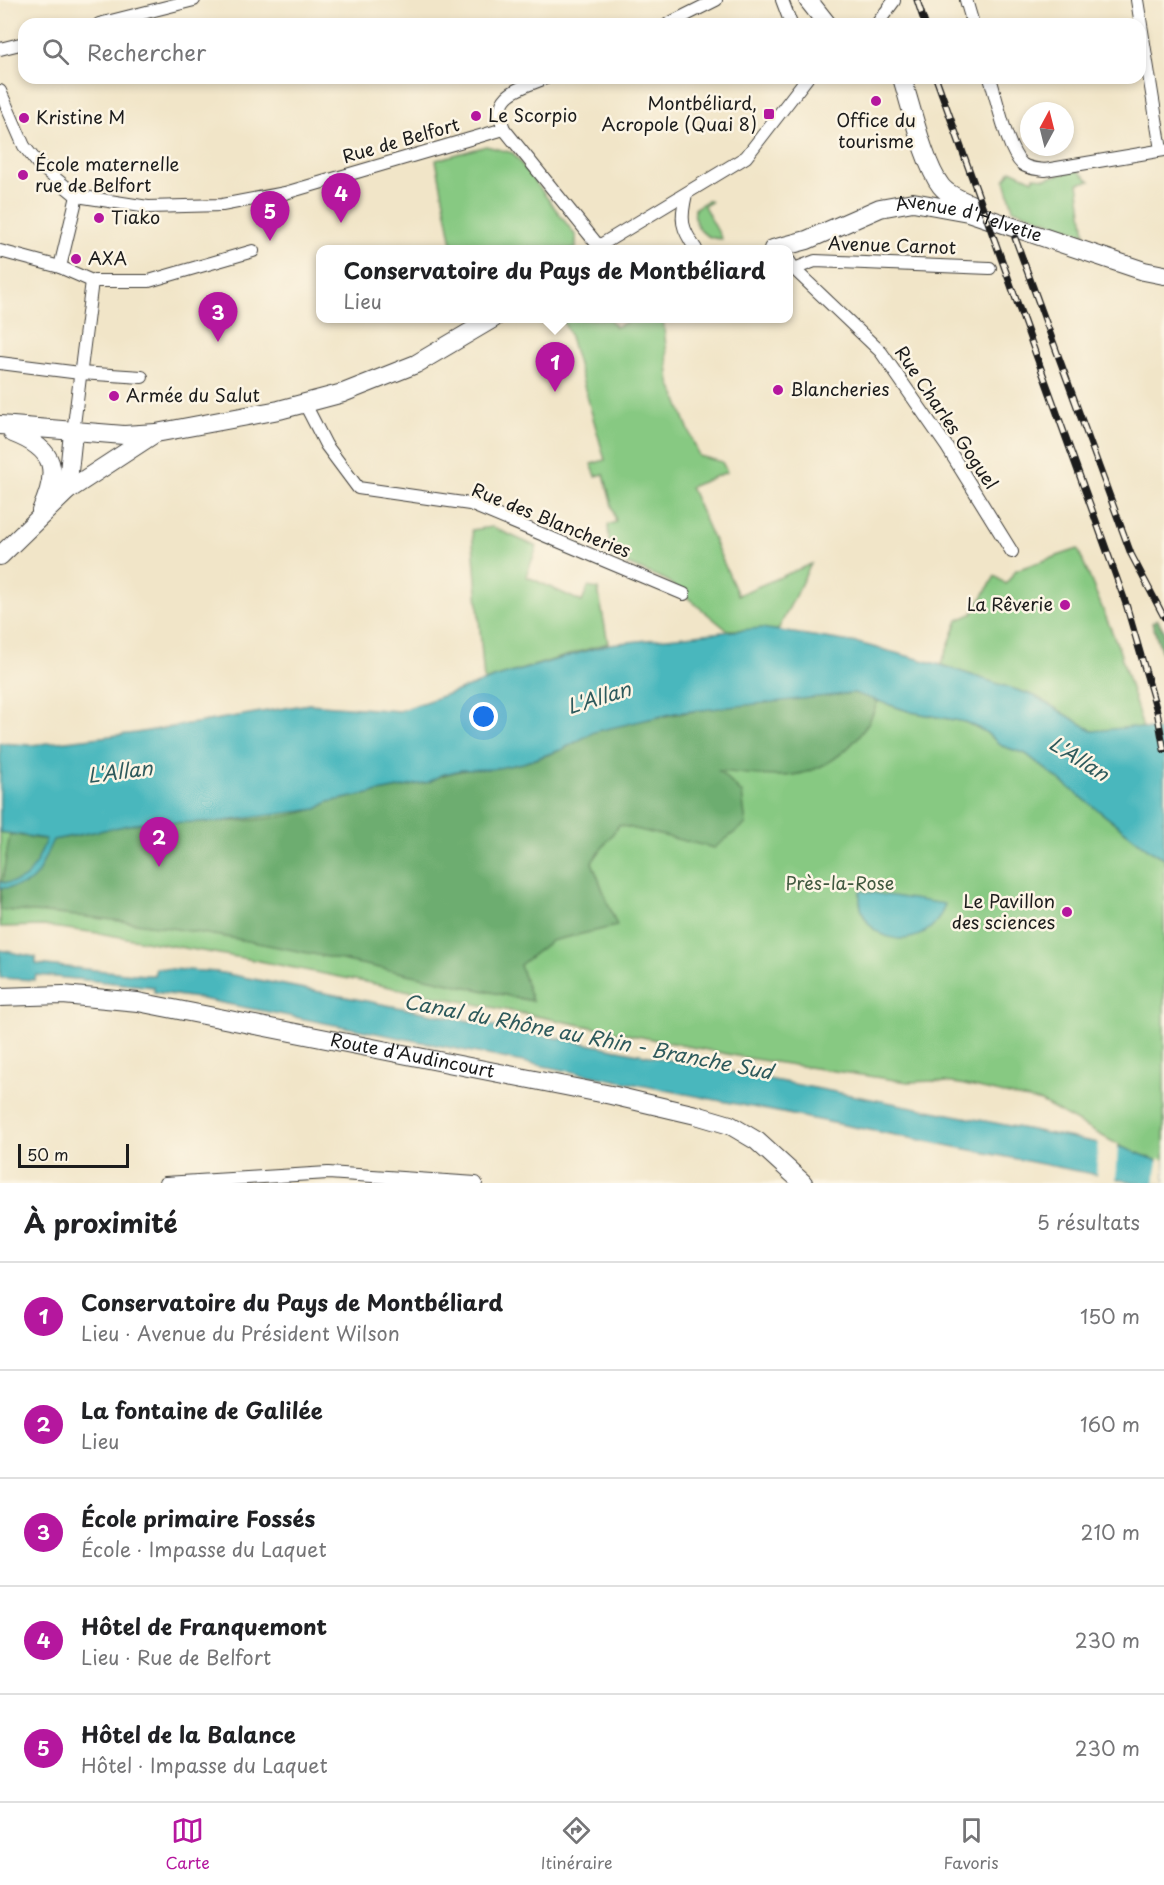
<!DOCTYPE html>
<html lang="fr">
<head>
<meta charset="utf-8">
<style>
  body { margin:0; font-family:"Playpen Sans",sans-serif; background:#f2f2f2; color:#202124 }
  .compass { position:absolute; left:1020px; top:102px; width:54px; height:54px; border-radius:50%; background:#fff; box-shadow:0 3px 9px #0003; rotate:7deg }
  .scale { position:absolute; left:18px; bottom:15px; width:111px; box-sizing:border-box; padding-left:6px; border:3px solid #1c1c1c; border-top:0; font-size:16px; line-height:21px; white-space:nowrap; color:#1c1c1c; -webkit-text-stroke:4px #fcf5e5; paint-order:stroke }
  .you { position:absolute; left:484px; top:717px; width:21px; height:21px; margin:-15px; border:4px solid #fff; border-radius:50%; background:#1a73e8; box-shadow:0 0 0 9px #1a73e833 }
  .badge { display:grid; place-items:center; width:39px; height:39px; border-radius:50%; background:#b5179e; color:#fff; font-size:20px; font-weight:700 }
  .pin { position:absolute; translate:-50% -50px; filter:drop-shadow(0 2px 3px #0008) }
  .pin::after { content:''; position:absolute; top:32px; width:21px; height:18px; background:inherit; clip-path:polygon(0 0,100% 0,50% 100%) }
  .popup { position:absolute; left:316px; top:245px; width:477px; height:78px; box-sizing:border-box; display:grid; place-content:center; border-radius:12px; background:#fff; filter:drop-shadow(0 2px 4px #0005); font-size:20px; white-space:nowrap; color:#757577 }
  .popup b { font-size:22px; color:#202124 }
  .popup::after { content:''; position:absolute; left:50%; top:100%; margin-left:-12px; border:12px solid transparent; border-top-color:#fff }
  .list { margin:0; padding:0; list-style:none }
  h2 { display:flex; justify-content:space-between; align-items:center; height:78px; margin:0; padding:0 24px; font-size:26px }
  h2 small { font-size:20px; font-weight:400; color:#757577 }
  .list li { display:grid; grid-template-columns:39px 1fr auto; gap:18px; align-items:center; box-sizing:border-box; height:108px; padding:0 24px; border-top:2px solid #e0e0e0 }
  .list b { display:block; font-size:22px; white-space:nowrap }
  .list p { margin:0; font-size:20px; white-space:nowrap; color:#757577 }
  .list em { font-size:20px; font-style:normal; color:#757577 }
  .icon { flex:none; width:33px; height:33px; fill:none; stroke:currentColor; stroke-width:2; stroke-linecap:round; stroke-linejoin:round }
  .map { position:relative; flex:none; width:1164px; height:1183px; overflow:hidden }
  .search { position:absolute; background:#fff; box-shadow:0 3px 9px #0003; left:18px; right:18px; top:18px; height:66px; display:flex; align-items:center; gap:15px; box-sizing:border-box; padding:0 21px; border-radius:18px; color:#757577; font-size:22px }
  .sheet { height:618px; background:#fff }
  nav { display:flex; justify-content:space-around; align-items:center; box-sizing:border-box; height:84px; border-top:2px solid #e0e0e0; background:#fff; font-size:16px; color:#757577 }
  nav a { display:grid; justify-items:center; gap:3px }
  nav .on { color:#b5179e }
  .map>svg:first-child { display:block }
  .green { fill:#87c982; stroke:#52724f; stroke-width:1.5 }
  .forest { fill:#6dad70; stroke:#446446; stroke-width:1.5 }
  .water { fill:#48b7bd; stroke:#326a6c; stroke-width:1.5 }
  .pier { fill:#f1e5c8 }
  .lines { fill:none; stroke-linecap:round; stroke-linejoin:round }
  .street-casing { stroke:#3c3a36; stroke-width:14 }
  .secondary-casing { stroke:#3c3a36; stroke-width:20 }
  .street { stroke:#fff; stroke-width:12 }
  .secondary { stroke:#fff; stroke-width:18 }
  .rail-casing { stroke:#1c1c1c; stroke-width:7 }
  .rail { stroke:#fcf5e5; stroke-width:4.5; stroke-dasharray:14; stroke-linecap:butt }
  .poi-dot { fill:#b5179e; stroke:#fcf5e5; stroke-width:2 }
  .labels { text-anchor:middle; stroke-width:5; stroke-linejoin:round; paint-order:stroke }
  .poi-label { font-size:18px; fill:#1c1c1c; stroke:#fcf5e5; text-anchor:start }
  .street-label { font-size:18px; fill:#1c1c1c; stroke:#fcf5e5 }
  .park-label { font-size:18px; fill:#415940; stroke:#fcf5e5 }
  .water-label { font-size:20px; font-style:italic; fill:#2e5a5c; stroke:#fcf5e5 }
</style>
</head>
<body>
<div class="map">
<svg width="1164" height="1183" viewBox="0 0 1164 1183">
  <rect width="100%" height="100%" fill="#fcf5e5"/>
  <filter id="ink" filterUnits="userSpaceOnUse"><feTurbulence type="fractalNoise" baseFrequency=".0167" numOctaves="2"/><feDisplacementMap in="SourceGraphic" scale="12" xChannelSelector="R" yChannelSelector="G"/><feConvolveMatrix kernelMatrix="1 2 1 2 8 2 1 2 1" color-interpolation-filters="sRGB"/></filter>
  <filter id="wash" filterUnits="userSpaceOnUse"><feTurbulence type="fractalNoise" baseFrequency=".008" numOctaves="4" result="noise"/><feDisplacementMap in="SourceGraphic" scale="24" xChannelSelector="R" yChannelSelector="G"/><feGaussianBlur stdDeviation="1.35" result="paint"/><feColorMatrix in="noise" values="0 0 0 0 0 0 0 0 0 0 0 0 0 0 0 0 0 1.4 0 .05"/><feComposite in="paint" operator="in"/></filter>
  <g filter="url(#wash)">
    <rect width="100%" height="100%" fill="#f1e5c8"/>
    <g class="green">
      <polygon points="486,146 513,153 576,236 576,249 453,249 436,160"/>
      <polygon points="1011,170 1033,180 1034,177 1047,178 1077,170 1090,181 1078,183 1085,234 1013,209 1005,180"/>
      <path d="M709,200L711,202L704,206L722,239C704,239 692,227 695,208Z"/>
      <polygon points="562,319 610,319 615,327 635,319 663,319 670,382 699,456 722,462 727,472 690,487 738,595 811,564 778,630 727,630 666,580 610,557 608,525 616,522 604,474 596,476 591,464 605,460 569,333"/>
      <polygon points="492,527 537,547 526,576 582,602 588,587 598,589 608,643 484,681 472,530"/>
      <polygon points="1078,549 1119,649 1143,728 1093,731 1035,696 941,665 958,620 972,614 995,576 1006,584 1016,570"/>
      <polygon points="854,693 911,712 965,722 984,731 1002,746 1026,754 1152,852 1164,858 1164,1163 1124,1148 1041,1102 960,1084 935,1081 908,1082 747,1058 254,960 98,933 43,926 0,927 0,832 53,840"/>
    </g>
    <g class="forest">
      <polygon points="1157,619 1164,631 1164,659 1152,623"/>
      <path d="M854,693L878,700C865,743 824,776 779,776C759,776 739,773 719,771L742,793L746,824L714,848L619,825L592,862L617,926L551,941L520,965L532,1001C357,964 180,919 0,910C0,883 6,860 10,834C24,836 42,841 56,839C85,836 113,825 142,823C187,821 294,826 328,802L429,782C457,765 490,771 522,763C536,759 552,754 565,748C576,743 586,734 597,731C681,708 768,702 854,693Z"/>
    </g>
    <g class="water">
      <path d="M761,628L858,643L941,665L1035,696L1093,731L1132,727L1164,731V858L1152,852L1026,754L1002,746L984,731L965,722L911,712L854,693L675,713L594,732L563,749L523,763L493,769L461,770L441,775L429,782L328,802L317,809L217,822L140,823L53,840C37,871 41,888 0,888V882C30,888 37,862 46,839L0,832V743L31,745L136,733L309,704L399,711L497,677L610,644Z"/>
      <path d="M860,891L945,904C929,958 855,946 860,891Z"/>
      <polygon points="0,950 36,957 36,964 145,975 154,975 156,968 217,972 1124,1148 1164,1163 1164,1183 1139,1183 197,998 154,992 154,987 36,975 35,980 0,978"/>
    </g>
    <g class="pier">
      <polygon points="1098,1140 1118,1144 1116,1181 1096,1178"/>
      <polygon points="1159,1158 1164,1160 1164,1183 1154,1183"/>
    </g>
  </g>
  <g filter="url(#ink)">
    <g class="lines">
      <defs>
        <g id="street">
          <polyline points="782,0 791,24"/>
          <polyline points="966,0 973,24"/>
          <polyline points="1137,0 1161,150"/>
          <polyline points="99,24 194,0"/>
          <polyline points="668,24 716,0"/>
          <polyline points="877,24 894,1"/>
          <polyline points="0,49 24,43"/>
          <path d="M546,78C520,88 490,94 504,129L601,249"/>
          <path d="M990,78C997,99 1007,150 1022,164C1028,169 1038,169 1045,170L1164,150"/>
          <polyline points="0,91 24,146 39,165 77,196 148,207 222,205 285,193 504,129"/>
          <path d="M686,194C680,220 681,228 696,249"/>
          <polyline points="599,246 746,157 807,78"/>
          <polyline points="0,251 60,267 92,281 149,281 253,251"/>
          <polyline points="789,261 794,269 881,352 947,447 1012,552"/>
          <polyline points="60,267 77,196"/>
          <polyline points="794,269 815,261 990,268"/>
          <polyline points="0,363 80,373 142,377"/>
          <polyline points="305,404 326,445 358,488 470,504 684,594"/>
          <polyline points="73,433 92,281"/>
          <polyline points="165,1183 328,1173 476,1183"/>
        </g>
        <g id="secondary">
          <polyline points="808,0 827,24"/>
          <path d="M902,78C911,106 924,164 941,186C948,195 963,201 973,205"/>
          <path id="s1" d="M773,249L807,240L880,208L913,202L968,212L1144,271L1164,275"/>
          <polyline points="0,425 124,435 156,433 279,410 343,393 416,364 494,318"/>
          <path d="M13,433C57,450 59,471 41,511"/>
          <polyline points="67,491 73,433"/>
          <polyline points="0,556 67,491 154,434"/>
          <path id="s2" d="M0,997L63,995L138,1002L611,1095L696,1115L730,1125L757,1141L803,1183"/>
        </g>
      </defs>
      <use href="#street" class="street-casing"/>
      <use href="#secondary" class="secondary-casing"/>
      <use href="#street" class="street"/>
      <use href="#secondary" class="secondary"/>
      <defs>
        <g id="rail">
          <polyline points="917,0 925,24"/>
          <polyline points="936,78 1126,604 1157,711 1164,750"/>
          <polyline points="1015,238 1131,554 1164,617"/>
        </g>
      </defs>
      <use href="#rail" class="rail-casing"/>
      <use href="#rail" class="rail"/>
    </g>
  </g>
  <g class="poi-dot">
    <circle cx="876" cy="101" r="6"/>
    <rect x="763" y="108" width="12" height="12" rx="3"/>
    <circle cx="476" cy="116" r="6"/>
    <circle cx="24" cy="118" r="6"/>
    <circle cx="23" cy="175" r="6"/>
    <circle cx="99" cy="218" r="6"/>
    <circle cx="76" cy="259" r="6"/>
    <circle cx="778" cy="390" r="6"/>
    <circle cx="114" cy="396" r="6"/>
    <circle cx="1065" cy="605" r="6"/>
    <circle cx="1067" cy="912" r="6"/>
  </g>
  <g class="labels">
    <g class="poi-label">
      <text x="757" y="110" text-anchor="end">Montbéliard,<tspan x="757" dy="21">Acropole (Quai 8)</tspan></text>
      <text x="488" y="122">Le Scorpio</text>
      <text x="36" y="124">Kristine M</text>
      <text x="876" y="127" text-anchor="middle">Office du<tspan x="876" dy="21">tourisme</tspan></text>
      <text x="35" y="171">École maternelle<tspan x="35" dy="21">rue de Belfort</tspan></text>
      <text x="111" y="224">Tiako</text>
      <text x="88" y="265">AXA</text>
      <text x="790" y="396">Blancheries</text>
      <text x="126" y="402">Armée du Salut</text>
      <text x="1053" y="611" text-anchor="end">La Rêverie</text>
      <text x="1055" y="908" text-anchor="end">Le Pavillon<tspan x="1055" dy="21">des sciences</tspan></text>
    </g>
    <g class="street-label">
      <text transform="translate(401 141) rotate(-16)" y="6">Rue de Belfort</text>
      <text dy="6" stroke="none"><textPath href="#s1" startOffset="206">Avenue d'Helvetie</textPath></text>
      <text transform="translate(892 246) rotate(2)" y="6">Avenue Carnot</text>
      <text transform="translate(946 418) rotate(56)" y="6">Rue Charles Goguel</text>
      <text transform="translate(551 521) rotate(22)" y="6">Rue des Blancheries</text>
      <text dy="6" stroke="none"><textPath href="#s2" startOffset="418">Route d'Audincourt</textPath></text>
    </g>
    <g class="park-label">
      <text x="840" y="890">Près-la-Rose</text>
    </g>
    <g class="water-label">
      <text transform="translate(599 698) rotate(-17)" y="7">L'Allan</text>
      <text transform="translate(1079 759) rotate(32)" y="7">L'Allan</text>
      <text transform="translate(120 772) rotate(-7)" y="7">L'Allan</text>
      <text transform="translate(588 1037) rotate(11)" y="7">Canal du Rhône au Rhin - Branche Sud</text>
    </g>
  </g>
</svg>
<svg class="compass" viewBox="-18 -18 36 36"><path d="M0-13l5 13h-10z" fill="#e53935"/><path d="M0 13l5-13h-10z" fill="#757577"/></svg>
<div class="scale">50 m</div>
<div class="you"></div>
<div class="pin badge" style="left:555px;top:392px">1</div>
<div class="popup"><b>Conservatoire du Pays de Montbéliard</b>Lieu</div>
<div class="pin badge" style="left:159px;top:867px">2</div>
<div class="pin badge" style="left:218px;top:342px">3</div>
<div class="pin badge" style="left:341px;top:223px">4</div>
<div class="pin badge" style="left:270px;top:241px">5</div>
<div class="search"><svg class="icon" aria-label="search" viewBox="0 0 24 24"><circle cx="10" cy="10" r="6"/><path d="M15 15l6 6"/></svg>Rechercher</div>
</div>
<section class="sheet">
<h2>À proximité<small>5 résultats</small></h2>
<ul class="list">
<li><span class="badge">1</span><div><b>Conservatoire du Pays de Montbéliard</b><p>Lieu · Avenue du Président Wilson</p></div><em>150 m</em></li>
<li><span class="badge">2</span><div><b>La fontaine de Galilée</b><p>Lieu</p></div><em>160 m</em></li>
<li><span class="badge">3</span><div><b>École primaire Fossés</b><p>École · Impasse du Laquet</p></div><em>210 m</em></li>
<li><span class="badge">4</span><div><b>Hôtel de Franquemont</b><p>Lieu · Rue de Belfort</p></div><em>230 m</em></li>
<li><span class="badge">5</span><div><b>Hôtel de la Balance</b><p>Hôtel · Impasse du Laquet</p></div><em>230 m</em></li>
</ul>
</section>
<nav>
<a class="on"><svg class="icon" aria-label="map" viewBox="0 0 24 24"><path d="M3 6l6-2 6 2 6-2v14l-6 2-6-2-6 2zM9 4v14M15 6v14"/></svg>Carte</a>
<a><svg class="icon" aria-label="directions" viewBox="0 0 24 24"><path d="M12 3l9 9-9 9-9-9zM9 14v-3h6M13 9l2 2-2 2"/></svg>Itinéraire</a>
<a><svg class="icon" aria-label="saved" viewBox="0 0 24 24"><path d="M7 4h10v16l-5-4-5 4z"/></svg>Favoris</a>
</nav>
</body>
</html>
